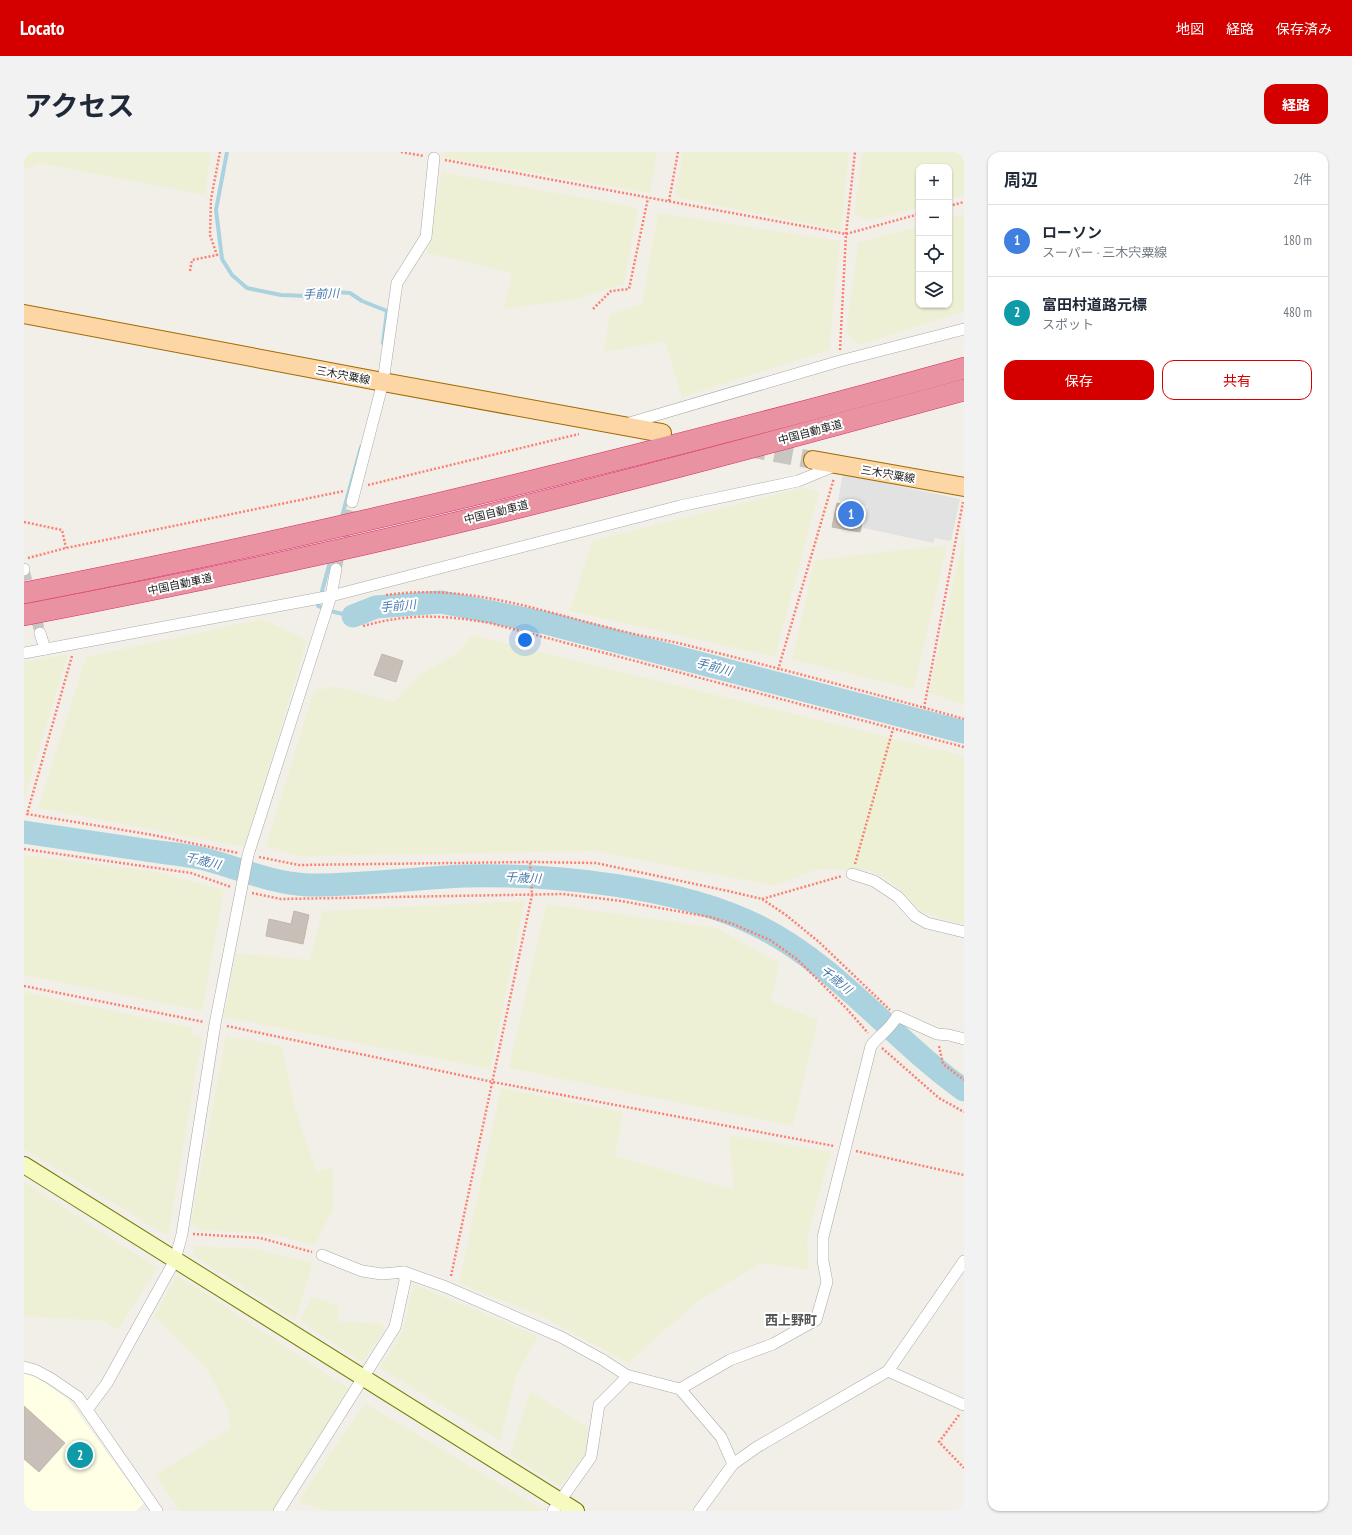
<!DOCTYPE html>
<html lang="ja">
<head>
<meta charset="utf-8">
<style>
  body { margin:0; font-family:"PT Sans Narrow","Noto Sans JP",sans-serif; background:#f2f2f3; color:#1f2937 }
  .controls { position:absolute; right:12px; top:12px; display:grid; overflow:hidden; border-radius:8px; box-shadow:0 1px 3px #0004 }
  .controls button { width:36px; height:36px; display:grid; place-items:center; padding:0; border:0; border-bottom:1px solid #e0e1e3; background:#fff; color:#1f2937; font:20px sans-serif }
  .you { position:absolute; left:501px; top:488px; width:14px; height:14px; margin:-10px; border:3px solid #fff; border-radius:50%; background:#1a73e8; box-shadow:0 0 0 6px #1a73e833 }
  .badge { display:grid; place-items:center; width:26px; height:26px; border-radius:50%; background:#d40000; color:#fff; font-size:13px; font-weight:700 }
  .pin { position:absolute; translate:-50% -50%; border:2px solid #fff; box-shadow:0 1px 4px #0006 }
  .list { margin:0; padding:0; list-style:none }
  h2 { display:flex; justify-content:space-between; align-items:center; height:52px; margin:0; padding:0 16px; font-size:17px }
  h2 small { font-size:13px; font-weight:400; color:#747a83 }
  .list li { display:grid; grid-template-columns:26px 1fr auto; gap:12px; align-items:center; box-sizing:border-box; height:72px; padding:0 16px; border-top:1px solid #e0e1e3 }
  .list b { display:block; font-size:15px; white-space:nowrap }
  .list p { margin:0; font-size:13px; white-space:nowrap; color:#747a83 }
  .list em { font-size:13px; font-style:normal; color:#747a83 }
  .actions { display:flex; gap:8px; padding:12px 16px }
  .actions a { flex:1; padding:9px 0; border:1px solid #d40000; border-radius:12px; text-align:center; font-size:14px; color:#d40000 }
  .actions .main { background:#d40000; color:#fff }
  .icon { flex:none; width:22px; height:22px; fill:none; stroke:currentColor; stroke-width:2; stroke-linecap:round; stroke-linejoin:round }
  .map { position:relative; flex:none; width:940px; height:1359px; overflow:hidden; border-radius:12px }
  header { display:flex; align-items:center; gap:24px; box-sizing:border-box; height:56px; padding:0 20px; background:#d40000; color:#fff }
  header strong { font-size:19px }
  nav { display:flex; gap:22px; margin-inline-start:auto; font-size:14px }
  .intro { display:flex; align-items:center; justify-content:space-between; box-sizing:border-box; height:96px; padding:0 24px }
  h1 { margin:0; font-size:28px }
  .button { padding:10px 18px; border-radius:12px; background:#d40000; color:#fff; font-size:14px; font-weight:700 }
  main { display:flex; gap:24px; padding:0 24px }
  aside { flex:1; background:#fff; border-radius:12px; box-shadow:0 1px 3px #0004 }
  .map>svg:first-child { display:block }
  .education { fill:#ffffe5 }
  .farmland { fill:#eef0d5 }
  .parking { fill:#e2e2e2 }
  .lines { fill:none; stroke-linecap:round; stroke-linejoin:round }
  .stream { stroke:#aad3df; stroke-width:4 }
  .river { stroke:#aad3df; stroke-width:23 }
  .building { fill:#c7bfb8; stroke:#c4b6ab }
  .street-tunnel { stroke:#c8c6c1; stroke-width:11; stroke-dasharray:11 5.5; stroke-linecap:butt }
  .primary-tunnel { stroke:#c8c6c1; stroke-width:18; stroke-dasharray:18 9; stroke-linecap:butt }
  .street-casing { stroke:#a9a9a9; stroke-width:12 }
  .secondary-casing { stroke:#707d05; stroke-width:18 }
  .primary-casing { stroke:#a06b00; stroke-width:20 }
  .highway-casing { stroke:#dc2a67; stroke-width:22 }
  .path { stroke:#fa8072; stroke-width:2.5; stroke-dasharray:2 2; stroke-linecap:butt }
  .street { stroke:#fff; stroke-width:11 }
  .secondary { stroke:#f7fabf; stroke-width:16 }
  .primary { stroke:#fcd6a4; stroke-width:18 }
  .highway { stroke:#e892a2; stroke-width:21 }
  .labels { text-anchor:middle; stroke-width:4; stroke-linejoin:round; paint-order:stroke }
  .street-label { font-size:11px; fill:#222; stroke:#fff }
  .water-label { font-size:12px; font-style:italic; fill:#4a7aab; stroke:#fff }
  .quarter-label { font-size:13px; font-weight:bold; fill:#555; stroke:#fff }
</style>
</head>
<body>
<header>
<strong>Locato</strong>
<nav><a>地図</a><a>経路</a><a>保存済み</a></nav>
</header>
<div class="intro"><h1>アクセス</h1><a class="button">経路</a></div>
<main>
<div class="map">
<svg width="940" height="1359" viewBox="0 0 940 1359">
  <rect width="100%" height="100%" fill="#f2efe9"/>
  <polygon class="education" points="0,1222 12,1225 44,1247 120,1351 112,1359 0,1359"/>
  <g class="farmland">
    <polygon points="0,0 187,0 181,43 15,11 0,18"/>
    <polygon points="419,0 633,0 626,41 417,5"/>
    <polygon points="659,0 825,0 817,78 651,45"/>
    <polygon points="838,0 940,0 940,43 925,47 925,15 895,15 895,56 846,69 830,63"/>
    <polygon points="418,20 614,56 600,132 552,147 480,157 488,121 403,101"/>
    <polygon points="634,61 816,89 805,198 658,245 641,189 580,200 586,162 618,152"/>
    <polygon points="940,62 940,159 836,193 822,179 834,91 895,74 895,153 925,153 925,66"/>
    <polygon points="778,336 795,340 751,505 546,459 568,389"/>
    <polygon points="940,382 940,552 905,541"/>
    <polygon points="923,393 890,537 768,508 791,408"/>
    <polygon points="238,467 283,488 221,695 14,656 62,505"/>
    <polygon points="448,483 940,604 940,773 934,772 894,758 873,734 845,718 794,717 751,734 571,699 274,704 242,694 290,539 310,534 370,550 400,520 434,501"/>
    <polygon points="44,502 0,648 0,510"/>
    <polygon points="0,703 127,719 200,738 178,859 0,823"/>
    <polygon points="501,749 466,917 200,865 212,801 286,808 298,759"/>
    <polygon points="522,752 693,776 755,811 747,849 794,868 769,974 485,916"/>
    <polygon points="0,840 169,876 168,883 178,885 144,1084 0,997"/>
    <polygon points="202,884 258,894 271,956 292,1019 309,1016 309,1057 291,1093 246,1082 176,1078 167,1071"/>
    <polygon points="477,936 599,960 591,1004 710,1038 705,983 807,1000 783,1086 785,1118 738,1111 674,1149 604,1211 522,1166 435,1131"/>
    <polygon points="0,1030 133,1116 94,1178 80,1169 0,1164"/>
    <polygon points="170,1094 231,1097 289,1111 271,1168 169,1103"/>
    <polygon points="153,1123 325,1237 249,1359 156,1359 131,1323 206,1277 204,1259 184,1219 130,1164"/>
    <polygon points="390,1132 514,1184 492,1224 476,1289 356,1216 379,1179"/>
    <polygon points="287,1144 315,1154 314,1169 358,1172 360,1178 339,1211 276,1169"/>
    <polygon points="506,1239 564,1276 564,1299 536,1334 486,1303"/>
    <polygon points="341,1251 520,1359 302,1359 274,1350"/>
  </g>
  <polygon class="parking" points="819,322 936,347 927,389 911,386 909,391 840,376 844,354 814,348"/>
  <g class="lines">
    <g class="stream">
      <polyline points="203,0 192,58 198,107 208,123 223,136 257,143 285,144 311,140 326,141 338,149 363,159 359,191"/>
      <polyline points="317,368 337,295"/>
      <polyline points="307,406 294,454 310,460 329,464"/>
    </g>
    <g class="river">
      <polyline points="329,464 352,455 417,450 522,471 940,580"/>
      <path d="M0,680C40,686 80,692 121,698C139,701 158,702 176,706C214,715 244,731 284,733C336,734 389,726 441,724C530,722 654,734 734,774C813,813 869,888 940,938"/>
    </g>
  </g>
  <g class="building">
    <polygon points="813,351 841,357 836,380 808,375"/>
    <polygon points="358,502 379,509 372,530 350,523"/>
    <polygon points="270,759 285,763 279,792 242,784 245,767 267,772"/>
    <polygon points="0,1254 41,1291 15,1320 0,1307"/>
  </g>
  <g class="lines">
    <g class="street-tunnel">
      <polyline points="312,417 328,350"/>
      <polyline points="0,418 16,481"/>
    </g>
    <polyline class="primary-tunnel" points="724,296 789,308"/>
    <defs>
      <g id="street">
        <polyline points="602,272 816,209 940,177"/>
        <polyline points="328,350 359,230 373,131 402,85 410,6"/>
        <polyline points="0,417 0,418"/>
        <polyline points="16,481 21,497"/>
        <polyline points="0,501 307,444 656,354 774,329 813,313"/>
        <polyline points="828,722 850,729 874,745 891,764 903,771 940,780"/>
        <polyline points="298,1103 338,1119 358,1122 380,1120 422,1135 537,1185 579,1208 602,1223 656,1237 697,1285 709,1312"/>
        <polyline points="0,1215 11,1218 26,1226 54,1245 133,1359"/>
        <polyline points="864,1219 940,1253"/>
        <path d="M656,1237L706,1208L749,1192L792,1168L803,1130L799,1109V1085L847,894C854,884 868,876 873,864L913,882L925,883L940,887"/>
        <polyline points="63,1258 83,1231 151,1108 158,1082 191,872 224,703 307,444 312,417"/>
        <polyline points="255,1359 371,1175 381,1129 380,1120"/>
        <polyline points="529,1359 567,1305 575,1253 600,1228 602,1223"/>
        <polyline points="675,1359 709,1312 733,1295 864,1219 940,1109"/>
      </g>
      <polyline id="secondary" points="0,1013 552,1359"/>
      <g id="primary">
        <polyline points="0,162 359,230 638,281"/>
        <polyline points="789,308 940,335"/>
      </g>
      <g id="highway">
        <path d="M0,441C316,380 629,302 940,216"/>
        <path d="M0,463C125,439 251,413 376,384C565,340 753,289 940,238"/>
      </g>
    </defs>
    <use href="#street" class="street-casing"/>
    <use href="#secondary" class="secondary-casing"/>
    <use href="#primary" class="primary-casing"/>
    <use href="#highway" class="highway-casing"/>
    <g class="path">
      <polyline points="377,0 400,4"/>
      <polyline points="421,8 822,82 895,62"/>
      <polyline points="645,49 654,0"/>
      <polyline points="925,54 940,50"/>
      <polyline points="166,119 168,108 193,103 186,83 187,47 196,0"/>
      <polyline points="569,157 587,139 605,137 624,46"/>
      <polyline points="816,198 822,82 831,0"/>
      <polyline points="344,333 555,282"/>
      <polyline points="0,370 38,378 42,396"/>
      <polyline points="4,406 42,396 320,339"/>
      <path d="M362,443C445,431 518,460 598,479C617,484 636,487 654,491C750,515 845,540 940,567"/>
      <path d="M339,474C386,461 419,463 466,471L940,595"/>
      <polyline points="48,504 3,662 129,683 214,701"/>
      <polyline points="754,518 810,326"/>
      <polyline points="900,556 939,350"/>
      <polyline points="0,697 167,721 207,735"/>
      <polyline points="235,705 275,713 506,710 572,711 704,739 738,747 762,763 795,790 866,858"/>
      <polyline points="831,712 869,577"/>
      <polyline points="228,741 257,747 539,742 597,749 686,765 709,772 746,788 774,808 823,857 844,881"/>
      <polyline points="738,747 818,724"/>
      <polyline points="0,834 180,870"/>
      <polyline points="203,874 469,930 810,994"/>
      <polyline points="915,894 919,912 940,928"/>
      <polyline points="858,896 915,946 940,960"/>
      <polyline points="832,999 940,1023"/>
      <polyline points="169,1082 236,1086 288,1100"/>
      <polyline points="427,1124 508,743 506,710"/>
      <polyline points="935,1263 915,1290 940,1316"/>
    </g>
    <use href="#street" class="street"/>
    <use href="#secondary" class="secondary"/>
    <use href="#primary" class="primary"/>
    <use href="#highway" class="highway"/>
  </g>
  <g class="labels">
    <g class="street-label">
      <text transform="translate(319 223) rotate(11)" y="4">三木宍粟線</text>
      <text transform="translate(786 280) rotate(-15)" y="4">中国自動車道</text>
      <text transform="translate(864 322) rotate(10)" y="4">三木宍粟線</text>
      <text transform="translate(472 360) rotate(-14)" y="4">中国自動車道</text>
      <text transform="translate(156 432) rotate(-12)" y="4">中国自動車道</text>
    </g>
    <g class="water-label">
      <text transform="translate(297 142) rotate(-2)" y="4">手前川</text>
      <text transform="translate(374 454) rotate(-5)" y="4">手前川</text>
      <text transform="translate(690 515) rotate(15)" y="4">手前川</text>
      <text transform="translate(179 709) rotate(14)" y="4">千歳川</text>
      <text transform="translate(499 726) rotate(3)" y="4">千歳川</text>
      <text transform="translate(812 828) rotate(39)" y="4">千歳川</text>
    </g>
    <g class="quarter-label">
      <text x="767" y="1173">西上野町</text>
    </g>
  </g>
</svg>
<div class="controls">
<button>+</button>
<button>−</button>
<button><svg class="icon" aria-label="locate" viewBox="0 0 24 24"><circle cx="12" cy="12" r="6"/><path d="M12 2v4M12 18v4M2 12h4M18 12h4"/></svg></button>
<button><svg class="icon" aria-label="layers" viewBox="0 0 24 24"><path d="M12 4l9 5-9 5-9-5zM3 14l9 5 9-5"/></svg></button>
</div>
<div class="you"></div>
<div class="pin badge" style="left:827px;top:362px;background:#3f7fe0">1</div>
<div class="pin badge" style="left:56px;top:1303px;background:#0f9aa8">2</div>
</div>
<aside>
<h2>周辺<small>2件</small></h2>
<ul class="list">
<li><span class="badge" style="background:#3f7fe0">1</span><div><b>ローソン</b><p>スーパー · 三木宍粟線</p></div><em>180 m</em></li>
<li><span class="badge" style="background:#0f9aa8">2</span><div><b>富田村道路元標</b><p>スポット</p></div><em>480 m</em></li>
</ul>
<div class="actions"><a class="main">保存</a><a>共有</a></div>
</aside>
</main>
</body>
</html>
